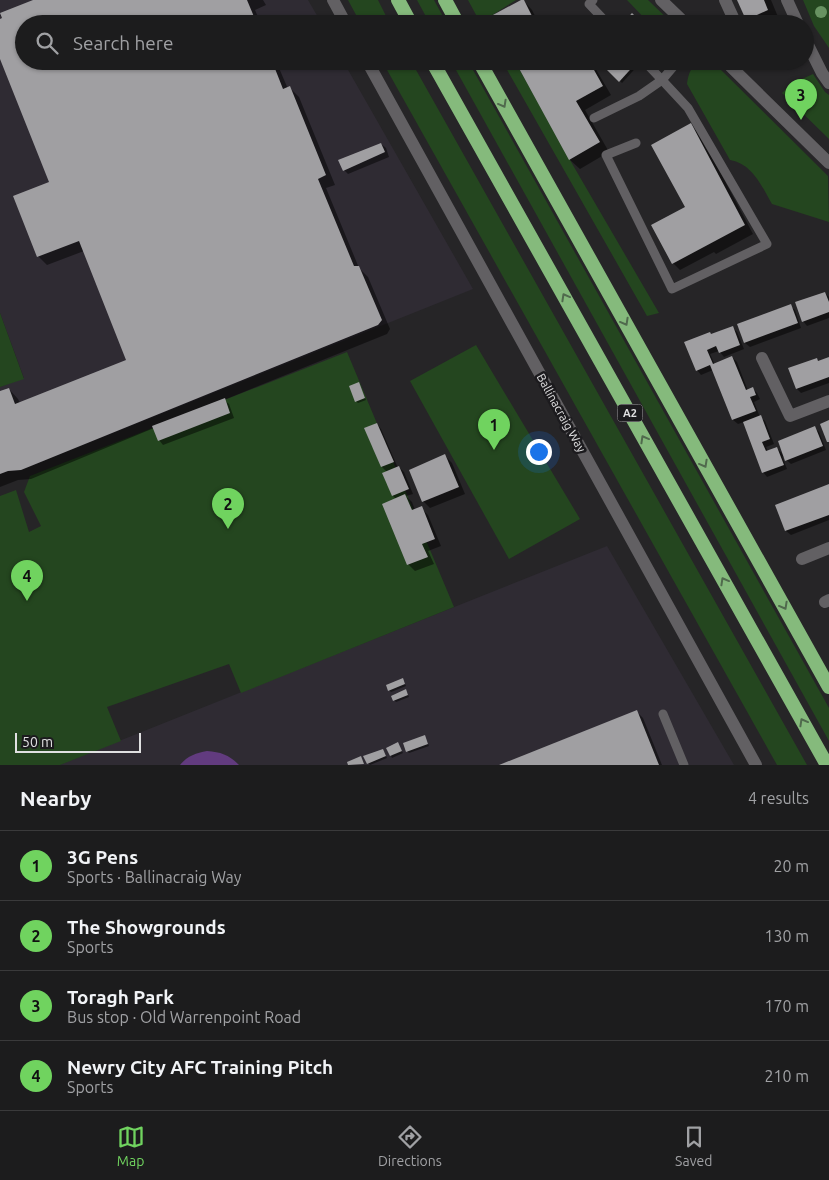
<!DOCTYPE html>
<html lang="en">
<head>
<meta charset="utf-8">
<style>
  body { margin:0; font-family:Ubuntu,sans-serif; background:#29292a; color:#f1f3f6 }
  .scale { position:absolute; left:15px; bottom:12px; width:126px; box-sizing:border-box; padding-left:5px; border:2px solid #e0e0e1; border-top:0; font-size:14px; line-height:18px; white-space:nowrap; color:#e0e0e1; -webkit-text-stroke:4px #1c1b1e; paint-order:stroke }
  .you { position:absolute; left:538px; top:451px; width:18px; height:18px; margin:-12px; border:4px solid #fff; border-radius:50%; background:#1a73e8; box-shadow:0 0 0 8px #1a73e833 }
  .badge { display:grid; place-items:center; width:32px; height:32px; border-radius:50%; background:#70d35f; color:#111; font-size:16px; font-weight:700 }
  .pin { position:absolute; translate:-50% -41px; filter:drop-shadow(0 1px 2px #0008) }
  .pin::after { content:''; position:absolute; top:26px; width:18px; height:15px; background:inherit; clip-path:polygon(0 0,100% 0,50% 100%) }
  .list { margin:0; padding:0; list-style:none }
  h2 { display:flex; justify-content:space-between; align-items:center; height:65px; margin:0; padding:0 20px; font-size:21px }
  h2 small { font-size:16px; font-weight:400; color:#a0a1a4 }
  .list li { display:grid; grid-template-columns:32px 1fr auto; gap:15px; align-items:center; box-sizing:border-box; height:70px; padding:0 20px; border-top:1px solid #3a3a3b }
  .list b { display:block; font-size:19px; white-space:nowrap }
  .list p { margin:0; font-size:16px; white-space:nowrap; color:#a0a1a4 }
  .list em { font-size:16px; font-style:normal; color:#a0a1a4 }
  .icon { flex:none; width:28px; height:28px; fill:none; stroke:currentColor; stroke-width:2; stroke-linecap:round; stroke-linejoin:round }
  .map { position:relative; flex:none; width:829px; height:765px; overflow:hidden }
  .search { position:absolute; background:#1c1c1d; box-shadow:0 1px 4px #0004; left:15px; right:15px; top:15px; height:55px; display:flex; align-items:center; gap:12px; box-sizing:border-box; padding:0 18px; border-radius:28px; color:#a0a1a4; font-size:19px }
  .sheet { height:345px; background:#1c1c1d }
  nav { display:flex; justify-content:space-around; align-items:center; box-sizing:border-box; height:70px; border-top:1px solid #3a3a3b; background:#1c1c1d; font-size:14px; color:#a0a1a4 }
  nav a { display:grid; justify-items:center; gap:2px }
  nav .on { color:#70d35f }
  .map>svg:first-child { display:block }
  .built { fill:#2f2b33 }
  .green { fill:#24461f }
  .water { fill:#623b7f }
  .shadow { fill:#0007 }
  .building { fill:#a09fa2 }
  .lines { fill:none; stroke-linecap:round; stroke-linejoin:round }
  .service { stroke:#626063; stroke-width:9 }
  .minor { stroke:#626063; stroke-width:12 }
  .tertiary { stroke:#626063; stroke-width:12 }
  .trunk { stroke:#85ba7c; stroke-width:14 }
  .tree { fill:#689261 }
  .oneway { stroke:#506a4d }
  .labels { text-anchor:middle; stroke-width:5; stroke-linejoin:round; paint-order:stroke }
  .shield { fill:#1c1b1e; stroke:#a5a5a6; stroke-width:1 }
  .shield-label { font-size:11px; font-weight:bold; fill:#e0e0e1 }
  .street-label { font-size:12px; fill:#e0e0e1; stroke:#1c1b1e }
</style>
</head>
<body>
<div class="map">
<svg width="829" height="765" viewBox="0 0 829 765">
  <rect width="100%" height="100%" fill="#262527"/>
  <g class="built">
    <polygon points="0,0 308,0 322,24 24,24 24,61 343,61 473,289 21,470 8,471 0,474 0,387 24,378 0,313"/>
    <polygon points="607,546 734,765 59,765"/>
  </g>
  <g class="green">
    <polygon points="348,0 378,0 390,24 361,24"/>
    <polygon points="417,0 434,0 447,24 430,24"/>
    <polygon points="468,0 516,0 491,16 495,24 481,24"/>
    <polygon points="627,0 648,0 673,24 650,24"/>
    <polygon points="803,0 829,0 829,48 814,26"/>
    <polygon points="382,61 411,61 807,765 777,765"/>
    <polygon points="451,61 468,61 829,708 829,741"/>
    <polygon points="502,61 515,61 574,167 659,313 647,316"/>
    <path d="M704,61L717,66L828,176L829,222L772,204C762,187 753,164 730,160L687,84C689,71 691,66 704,61Z"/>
    <polygon points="813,74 825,92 829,95 829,139 782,93 791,84"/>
    <polygon points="0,313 24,379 0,387"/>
    <polygon points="476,345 580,519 509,559 410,381"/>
    <polygon points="347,352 454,607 241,693 229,664 107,707 121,741 60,765 0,765 0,496 16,490 29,532 41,526 24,492 30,476"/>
  </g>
  <path class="water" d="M207,751C221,752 229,755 239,765H180C187,756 196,753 207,751Z"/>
  <g class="shadow">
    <polygon points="37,0 263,0 266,5 255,10 261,24 24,24 24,61 276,61 288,89 290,88 299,97 335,185 326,188 359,268 368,277 390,329 387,334 224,400 229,404 234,418 163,445 159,440 154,428 31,479 18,480 0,487 0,393 9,389 18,399 20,403 128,361 84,251 47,265 38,256 50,182 0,56 0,20 4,19 0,15"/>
    <polygon points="523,0 532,10 539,24 496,24"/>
    <polygon points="739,0 771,0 781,24 751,24 747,19"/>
    <polygon points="517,61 558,61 560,66 569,61 591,61 611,95 585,110 609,152 580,169 570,160"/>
    <polygon points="600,61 642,61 622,83"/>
    <polygon points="772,61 788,61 777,66"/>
    <polygon points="690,125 700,134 753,234 716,254 714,252 680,270 673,263 686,207"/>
    <polygon points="381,144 386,148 389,157 348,174 344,170"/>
    <polygon points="825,293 829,297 829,318 807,326 803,321"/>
    <polygon points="790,306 795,310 801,328 750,347 745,343 739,325"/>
    <polygon points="732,327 737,332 744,349 724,357 719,351 710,354 715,365 732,357 737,362 748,391 753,389 757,393 760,399 754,402 760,417 765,421 774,444 766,447 768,451 777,448 785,457 814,427 819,432 826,450 791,464 782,456 787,469 767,477 763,472 744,422 738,424 733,420 713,370 701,375 697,370 712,335"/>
    <polygon points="829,358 829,383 801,393 797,389 817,359 819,362"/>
    <polygon points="358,383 366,400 358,403 356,401"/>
    <polygon points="377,424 381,429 398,468 399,467 404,472 413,494 406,496 412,502 415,510 421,508 428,515 441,546 428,551 434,564 415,571 408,564 396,499 393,496 387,472 382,467 366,429"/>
    <polygon points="445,456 452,463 465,494 430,508 423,501"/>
    <polygon points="829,486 829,520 791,535 786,531 777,505"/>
    <polygon points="402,679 406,686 391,692 389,690"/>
    <polygon points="406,691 409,697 396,702 394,700"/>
    <polygon points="636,711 643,718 662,765 502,765"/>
    <polygon points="424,736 429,746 409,753 407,751"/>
    <polygon points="398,744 403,753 392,758 391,756"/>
    <polygon points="383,750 387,758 370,765 368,763"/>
  </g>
  <g class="building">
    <polygon points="33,0 247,0 257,24 24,24 24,61 272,61 283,89 290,86 326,175 318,179 354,266 359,266 382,320 378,325 21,470 8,471 0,474 0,391 9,388 15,404 126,360 79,241 37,257 13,196 49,182 0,59 0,19 2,18 0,13"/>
    <polygon points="521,0 524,0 536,24 495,24 491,16"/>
    <polygon points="737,0 764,0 768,10 746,20"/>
    <polygon points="632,13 643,24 622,24"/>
    <polygon points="515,61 555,61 557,66 566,61 589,61 603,86 576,101 600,142 569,160"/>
    <polygon points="598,61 638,61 619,82"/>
    <polygon points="691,123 745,225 672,264 651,225 685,207 651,145"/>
    <polygon points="381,143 385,152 343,171 338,160"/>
    <polygon points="825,292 829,302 829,312 802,322 795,302"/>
    <polygon points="791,304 798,323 744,343 737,324"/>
    <polygon points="733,326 740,345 719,353 716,346 707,350 713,364 732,356 746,390 753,387 756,395 750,397 756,411 732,420 710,365 696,371 684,342 710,332 711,334"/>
    <polygon points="829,357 829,377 796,389 788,368 817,358 818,361"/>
    <polygon points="359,382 365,398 355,402 349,386"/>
    <polygon points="225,398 230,413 158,441 152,426"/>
    <polygon points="761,415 770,439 762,442 766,451 777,447 784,465 762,473 743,422"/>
    <polygon points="829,420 829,442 827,442 820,424"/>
    <polygon points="377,423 394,462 381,467 364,428"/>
    <polygon points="815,426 823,446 785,461 778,441"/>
    <polygon points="445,454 459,487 422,502 409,470"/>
    <polygon points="399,466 409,489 392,496 382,473"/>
    <polygon points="829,484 829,515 785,531 775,505"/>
    <polygon points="405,494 412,510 422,506 435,539 422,544 428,557 407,565 382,504"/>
    <polygon points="403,678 405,684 388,691 386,685"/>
    <polygon points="406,689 408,695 393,701 391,696"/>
    <polygon points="637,710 659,765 499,765"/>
    <polygon points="425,735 428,744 406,752 403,743"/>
    <polygon points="398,742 402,751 390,756 386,748"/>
    <polygon points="383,749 386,756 367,764 363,756"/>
    <polygon points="361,756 364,764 348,765 347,762"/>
  </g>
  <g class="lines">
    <g class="service">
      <polyline points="593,0 589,4 608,24"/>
      <polyline points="594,118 639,96 662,80 644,61"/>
      <polyline points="636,143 606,155 672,289 767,244 688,108 662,80 678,61"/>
      <polyline points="663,714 684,765"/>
    </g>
    <g class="minor">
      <polyline points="333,0 346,24"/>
      <polyline points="725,0 736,24"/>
      <polyline points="787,0 798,24"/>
      <polyline points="805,39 822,73 829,83"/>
      <polyline points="367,61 756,765"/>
      <polyline points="762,358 790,416 829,401"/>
      <polyline points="802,559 829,548"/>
      <polyline points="825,602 829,600"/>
    </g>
    <g class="tertiary">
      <polyline points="661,0 686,24"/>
      <polyline points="725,61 829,163"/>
    </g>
    <g class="trunk">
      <polyline points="398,0 411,24"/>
      <polyline points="445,0 458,24"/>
      <polyline points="432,61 827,765"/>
      <polyline points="479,61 829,687"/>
    </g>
  </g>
  <circle class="tree" cx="821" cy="12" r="6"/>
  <defs><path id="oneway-chevron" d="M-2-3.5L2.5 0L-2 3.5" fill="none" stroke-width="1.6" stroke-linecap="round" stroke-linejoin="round" transform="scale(1.25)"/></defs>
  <g class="oneway">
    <use href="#oneway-chevron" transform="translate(503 104) rotate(61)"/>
    <use href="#oneway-chevron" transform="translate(565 297) rotate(-119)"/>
    <use href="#oneway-chevron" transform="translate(625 322) rotate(61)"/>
    <use href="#oneway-chevron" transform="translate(644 439) rotate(-119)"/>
    <use href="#oneway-chevron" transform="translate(704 464) rotate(61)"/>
    <use href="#oneway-chevron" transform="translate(724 581) rotate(-119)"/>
    <use href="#oneway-chevron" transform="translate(784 606) rotate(61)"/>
    <use href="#oneway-chevron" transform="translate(803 722) rotate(-119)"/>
  </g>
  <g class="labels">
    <rect class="shield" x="617.5" y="404.5" width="25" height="17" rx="4"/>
    <g class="shield-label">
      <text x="630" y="417">A2</text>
    </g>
    <g class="street-label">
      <text transform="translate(561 413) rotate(61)" y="4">Ballinacraig Way</text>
    </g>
  </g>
</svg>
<div class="scale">50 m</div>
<div class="you"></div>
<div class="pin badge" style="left:494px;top:450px">1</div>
<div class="pin badge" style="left:228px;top:529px">2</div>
<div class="pin badge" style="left:801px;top:120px">3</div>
<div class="pin badge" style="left:27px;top:601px">4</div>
<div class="search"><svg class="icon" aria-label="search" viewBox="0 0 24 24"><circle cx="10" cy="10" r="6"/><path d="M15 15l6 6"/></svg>Search here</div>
</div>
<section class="sheet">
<h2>Nearby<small>4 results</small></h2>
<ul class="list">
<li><span class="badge">1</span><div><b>3G Pens</b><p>Sports · Ballinacraig Way</p></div><em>20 m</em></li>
<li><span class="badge">2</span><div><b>The Showgrounds</b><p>Sports</p></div><em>130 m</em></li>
<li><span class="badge">3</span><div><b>Toragh Park</b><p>Bus stop · Old Warrenpoint Road</p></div><em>170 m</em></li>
<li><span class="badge">4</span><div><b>Newry City AFC Training Pitch</b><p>Sports</p></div><em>210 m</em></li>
</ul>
</section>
<nav>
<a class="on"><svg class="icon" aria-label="map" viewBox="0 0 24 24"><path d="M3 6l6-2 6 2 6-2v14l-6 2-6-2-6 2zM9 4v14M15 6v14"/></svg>Map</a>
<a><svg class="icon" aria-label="directions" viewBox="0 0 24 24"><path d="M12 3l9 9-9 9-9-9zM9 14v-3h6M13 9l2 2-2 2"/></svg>Directions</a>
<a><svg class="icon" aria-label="saved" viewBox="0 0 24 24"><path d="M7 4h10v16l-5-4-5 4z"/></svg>Saved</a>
</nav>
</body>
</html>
